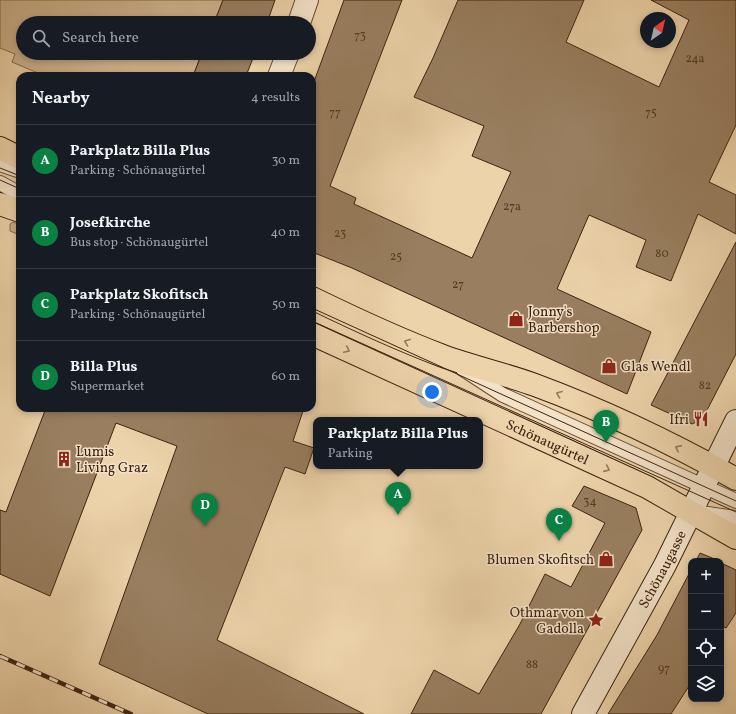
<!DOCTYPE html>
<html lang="en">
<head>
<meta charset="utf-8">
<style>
  body { margin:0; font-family:Vollkorn,serif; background:#242831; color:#f1f3f6 }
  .controls { position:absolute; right:12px; bottom:12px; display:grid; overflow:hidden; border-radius:8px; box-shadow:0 2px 6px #0003 }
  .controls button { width:36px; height:36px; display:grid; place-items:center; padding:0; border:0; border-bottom:1px solid #363941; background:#171b24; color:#f1f3f6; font:20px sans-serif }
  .compass { position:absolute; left:640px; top:12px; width:36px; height:36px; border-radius:50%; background:#171b24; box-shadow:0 2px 6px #0003; rotate:34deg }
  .you { position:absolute; left:432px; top:392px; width:14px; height:14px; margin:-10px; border:3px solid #fff; border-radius:50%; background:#1a73e8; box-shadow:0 0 0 6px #1a73e833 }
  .badge { display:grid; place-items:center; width:26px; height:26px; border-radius:50%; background:#0b8043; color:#fff; font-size:13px; font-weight:700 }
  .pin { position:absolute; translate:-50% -33px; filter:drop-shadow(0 1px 2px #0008) }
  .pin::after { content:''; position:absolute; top:21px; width:14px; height:12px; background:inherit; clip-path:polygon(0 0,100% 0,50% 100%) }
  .popup { position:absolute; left:313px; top:417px; width:170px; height:52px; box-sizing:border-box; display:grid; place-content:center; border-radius:8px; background:#171b24; filter:drop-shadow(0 1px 3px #0005); font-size:13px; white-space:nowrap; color:#9ea1a6 }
  .popup b { font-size:15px; color:#f1f3f6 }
  .popup::after { content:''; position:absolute; left:50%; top:100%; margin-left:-8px; border:8px solid transparent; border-top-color:#171b24 }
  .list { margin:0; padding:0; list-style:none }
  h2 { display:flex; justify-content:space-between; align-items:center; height:52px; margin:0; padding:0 16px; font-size:17px }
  h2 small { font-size:13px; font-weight:400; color:#9ea1a6 }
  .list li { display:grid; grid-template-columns:26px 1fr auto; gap:12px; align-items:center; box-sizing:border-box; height:72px; padding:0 16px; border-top:1px solid #363941 }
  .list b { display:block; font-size:15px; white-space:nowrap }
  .list p { margin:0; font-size:13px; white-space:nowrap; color:#9ea1a6 }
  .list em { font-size:13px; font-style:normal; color:#9ea1a6 }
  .icon { flex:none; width:22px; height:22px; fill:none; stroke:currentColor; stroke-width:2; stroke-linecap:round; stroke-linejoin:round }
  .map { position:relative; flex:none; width:736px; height:714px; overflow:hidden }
  .search { position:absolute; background:#171b24; box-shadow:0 2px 6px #0003; left:16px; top:16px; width:300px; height:44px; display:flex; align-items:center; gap:10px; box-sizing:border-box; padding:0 14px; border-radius:22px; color:#9ea1a6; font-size:15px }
  .panel { position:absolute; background:#171b24; box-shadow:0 2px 6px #0003; left:16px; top:72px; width:300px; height:340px; border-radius:12px }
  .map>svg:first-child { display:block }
  .green { fill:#cfb590; stroke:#866c50 }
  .building { fill:#997f60; stroke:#3d230f }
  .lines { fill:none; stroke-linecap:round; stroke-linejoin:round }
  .service-casing { stroke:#694f36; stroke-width:16 }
  .minor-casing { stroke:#694f36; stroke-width:24 }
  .secondary-casing { stroke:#3d230f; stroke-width:24 }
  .primary-casing { stroke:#3d230f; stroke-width:24 }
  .service { stroke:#f3e2c8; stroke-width:14 }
  .minor { stroke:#f3e2c8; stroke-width:22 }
  .secondary { stroke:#f3e2c8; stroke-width:22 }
  .primary { stroke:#edd3aa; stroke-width:22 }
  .tram { stroke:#3d230f; stroke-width:1 }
  .rail-casing { stroke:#3d230f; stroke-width:4.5 }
  .rail { stroke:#f3e2c8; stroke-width:3; stroke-dasharray:9; stroke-linecap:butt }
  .oneway { stroke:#957b5c }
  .labels { text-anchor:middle; stroke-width:3; stroke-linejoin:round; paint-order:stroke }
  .number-label { font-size:12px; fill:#543a23 }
  .poi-label { font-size:14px; fill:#3d230f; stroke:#f3e2c8; text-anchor:start }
  .street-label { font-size:14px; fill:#3d230f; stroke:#f3e2c8 }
</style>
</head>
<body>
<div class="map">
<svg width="736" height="714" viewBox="0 0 736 714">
  <rect width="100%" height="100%" fill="#edd3aa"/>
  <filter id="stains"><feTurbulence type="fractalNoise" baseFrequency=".005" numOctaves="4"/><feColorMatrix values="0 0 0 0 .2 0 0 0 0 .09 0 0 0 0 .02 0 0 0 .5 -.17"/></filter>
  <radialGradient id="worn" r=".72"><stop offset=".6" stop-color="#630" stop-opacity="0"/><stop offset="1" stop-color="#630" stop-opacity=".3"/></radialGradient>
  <g class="green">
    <polygon points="0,0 223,0 214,23 23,23 23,53 202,53 193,76 45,76 12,62 15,54 0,48"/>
    <polygon points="13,222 20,225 20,235 10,231 10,224"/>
  </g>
  <g class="building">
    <polygon points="223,0 275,0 267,23 214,23"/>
    <polygon points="344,0 402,0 330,186 356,198 354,204 472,258 511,172 472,156 484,126 414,97 433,58 458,0 584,0 566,42 659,87 689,20 651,0 736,0 736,125 709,182 736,195 736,234 698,214 671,281 636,267 646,240 589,215 557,289 651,332 627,394 352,268 312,252 312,87"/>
    <polygon points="202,53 255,53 246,76 193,76"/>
    <polygon points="736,242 736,354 704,416 699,421 692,424 651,405"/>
    <polygon points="46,408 304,408 293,441 314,448 305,474 285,467 217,640 364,714 208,714 99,664 177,446 116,423 50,596 0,574 0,510 6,512"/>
    <polygon points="584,486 636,508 642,530 541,714 411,714 434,670 479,694 520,624 545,574 571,587 605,523 572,506"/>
    <polygon points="700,553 717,560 718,561 696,561"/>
    <polygon points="721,563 736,570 736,613 726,628 724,627 721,632"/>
    <polygon points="691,570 691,683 671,714 608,714 657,635"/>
  </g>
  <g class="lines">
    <defs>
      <g id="service">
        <polyline points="0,164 20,171"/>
        <polyline points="0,183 20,194"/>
        <polyline points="463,369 503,395 736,501"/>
        <polyline points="701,513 736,518"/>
      </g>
      <g id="minor">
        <polyline points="299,23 307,0"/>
        <polyline points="279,76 288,53"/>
      </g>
      <g id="secondary">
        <path id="s1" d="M583,714L665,565L736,421"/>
      </g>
      <g id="primary">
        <polyline points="0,148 20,158"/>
        <polyline points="0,204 20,211"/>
        <path d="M312,298C355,319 398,339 443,356C473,367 505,374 535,385C605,411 672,443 736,479"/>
        <path id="s2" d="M312,334L647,487L736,538"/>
      </g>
    </defs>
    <use href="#service" class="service-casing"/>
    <use href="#minor" class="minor-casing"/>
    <use href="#secondary" class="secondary-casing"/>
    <use href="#primary" class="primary-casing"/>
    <use href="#service" class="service"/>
    <use href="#minor" class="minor"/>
    <use href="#secondary" class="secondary"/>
    <use href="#primary" class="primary"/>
    <g class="tram">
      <polyline points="0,168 20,176"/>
      <polyline points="0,180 20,189"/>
      <polyline points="312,308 736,501"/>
      <polyline points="312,321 736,512"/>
    </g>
    <defs>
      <polyline id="rail" points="0,656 131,714"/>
    </defs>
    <use href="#rail" class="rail-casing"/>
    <use href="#rail" class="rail"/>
  </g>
  <defs><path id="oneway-chevron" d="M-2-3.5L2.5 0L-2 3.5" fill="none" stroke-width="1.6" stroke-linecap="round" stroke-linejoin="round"/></defs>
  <g class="oneway">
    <use href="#oneway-chevron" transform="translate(407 342) rotate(-159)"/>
    <use href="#oneway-chevron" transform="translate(347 350) rotate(25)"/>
    <use href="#oneway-chevron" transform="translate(559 394) rotate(-159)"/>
    <use href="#oneway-chevron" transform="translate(678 448) rotate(-153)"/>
    <use href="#oneway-chevron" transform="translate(607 469) rotate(24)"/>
  </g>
  <defs>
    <symbol id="shop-bare" viewBox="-9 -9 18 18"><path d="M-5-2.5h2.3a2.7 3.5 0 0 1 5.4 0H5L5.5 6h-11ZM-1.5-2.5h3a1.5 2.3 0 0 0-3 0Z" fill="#8f2418" stroke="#f3e2c8" stroke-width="2.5" paint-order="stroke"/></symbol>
    <symbol id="restaurant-bare" viewBox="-9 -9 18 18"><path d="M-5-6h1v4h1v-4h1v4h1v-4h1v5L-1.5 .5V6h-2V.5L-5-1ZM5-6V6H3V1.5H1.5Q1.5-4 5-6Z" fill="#8f2418" stroke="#f3e2c8" stroke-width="2.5" paint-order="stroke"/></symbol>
    <symbol id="building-bare" viewBox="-9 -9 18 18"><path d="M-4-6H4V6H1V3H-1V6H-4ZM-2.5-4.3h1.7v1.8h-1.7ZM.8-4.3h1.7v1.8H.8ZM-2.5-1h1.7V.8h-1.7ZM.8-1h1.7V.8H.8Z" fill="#8f2418" stroke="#f3e2c8" stroke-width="2.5" paint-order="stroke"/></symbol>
    <symbol id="sight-bare" viewBox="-9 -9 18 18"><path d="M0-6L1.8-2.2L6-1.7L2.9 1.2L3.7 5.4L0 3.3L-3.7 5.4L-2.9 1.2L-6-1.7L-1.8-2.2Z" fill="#8f2418" stroke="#f3e2c8" stroke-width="2.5" paint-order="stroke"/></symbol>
  </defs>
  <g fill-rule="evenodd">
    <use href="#shop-bare" x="505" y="308" width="22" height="22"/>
    <use href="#shop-bare" x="598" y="355" width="22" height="22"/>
    <use href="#restaurant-bare" x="690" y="408" width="22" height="22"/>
    <use href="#building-bare" x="53" y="448" width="22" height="22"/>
    <use href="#shop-bare" x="595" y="548" width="22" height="22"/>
    <use href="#sight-bare" x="585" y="609" width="22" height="22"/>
  </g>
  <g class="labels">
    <g class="number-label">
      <text x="360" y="39">73</text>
      <text x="695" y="62">24a</text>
      <text x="335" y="116">77</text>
      <text x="651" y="116">75</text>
      <text x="512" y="210">27a</text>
      <text x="340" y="237">23</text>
      <text x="662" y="257">80</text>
      <text x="396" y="260">25</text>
      <text x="458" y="288">27</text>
      <text x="705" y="389">82</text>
      <text x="590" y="505">34</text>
      <text x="532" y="668">88</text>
      <text x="664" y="672">97</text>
    </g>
    <g class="poi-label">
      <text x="528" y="316">Jonny's<tspan x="528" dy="16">Barbershop</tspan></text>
      <text x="621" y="371">Glas Wendl</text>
      <text x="689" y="424" text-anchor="end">Ifri</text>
      <text x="76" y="456">Lumis<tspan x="76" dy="16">Living Graz</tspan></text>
      <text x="594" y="564" text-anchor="end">Blumen Skofitsch</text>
      <text x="584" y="617" text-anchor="end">Othmar von<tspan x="584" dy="16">Gadolla</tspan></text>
    </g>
    <g class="street-label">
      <text dy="5" stroke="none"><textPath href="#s2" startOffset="259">Schönaugürtel</textPath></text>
      <text dy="5" stroke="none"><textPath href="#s1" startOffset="165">Schönaugasse</textPath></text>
    </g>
  </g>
  <rect width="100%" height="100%" filter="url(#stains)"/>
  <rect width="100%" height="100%" fill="url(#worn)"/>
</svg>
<div class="controls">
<button>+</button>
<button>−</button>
<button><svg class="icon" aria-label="locate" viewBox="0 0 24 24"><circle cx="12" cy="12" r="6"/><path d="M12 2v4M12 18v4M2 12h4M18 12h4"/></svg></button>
<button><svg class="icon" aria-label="layers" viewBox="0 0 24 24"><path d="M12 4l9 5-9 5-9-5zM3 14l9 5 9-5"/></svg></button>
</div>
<svg class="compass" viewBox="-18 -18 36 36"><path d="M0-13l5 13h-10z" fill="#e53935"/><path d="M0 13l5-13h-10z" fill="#9ea1a6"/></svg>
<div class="you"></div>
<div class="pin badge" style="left:398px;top:515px">A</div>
<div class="popup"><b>Parkplatz Billa Plus</b>Parking</div>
<div class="pin badge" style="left:606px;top:443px">B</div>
<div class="pin badge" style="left:559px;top:541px">C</div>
<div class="pin badge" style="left:205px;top:526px">D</div>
<div class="search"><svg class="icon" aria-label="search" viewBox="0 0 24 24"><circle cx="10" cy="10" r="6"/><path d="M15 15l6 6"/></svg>Search here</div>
<section class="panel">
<h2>Nearby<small>4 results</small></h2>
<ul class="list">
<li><span class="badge">A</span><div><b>Parkplatz Billa Plus</b><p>Parking · Schönaugürtel</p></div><em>30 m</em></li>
<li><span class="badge">B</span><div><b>Josefkirche</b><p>Bus stop · Schönaugürtel</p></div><em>40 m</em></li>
<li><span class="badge">C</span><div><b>Parkplatz Skofitsch</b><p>Parking · Schönaugürtel</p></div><em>50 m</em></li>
<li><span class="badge">D</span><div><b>Billa Plus</b><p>Supermarket</p></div><em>60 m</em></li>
</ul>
</section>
</div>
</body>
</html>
